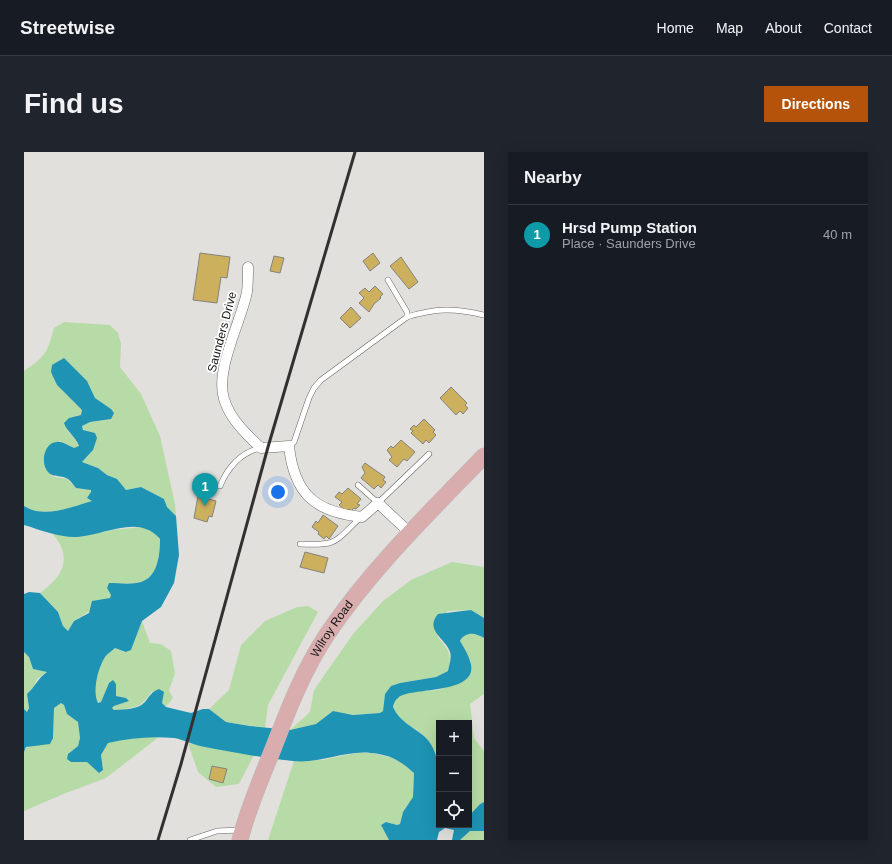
<!DOCTYPE html>
<html lang="en">
<head>
<meta charset="utf-8">
<style>
  body { margin:0; font-family:Helvetica,sans-serif; background:#20242c; color:#f1f3f6 }
  .controls { position:absolute; right:12px; bottom:12px; display:grid; overflow:hidden; border-radius:0px; box-shadow:0 4px 16px #0002 }
  .controls button { width:36px; height:36px; display:grid; place-items:center; padding:0; border:0; border-bottom:1px solid #363941; background:#171b24; color:#f1f3f6; font:20px sans-serif }
  .you { position:absolute; left:254px; top:340px; width:14px; height:14px; margin:-10px; border:3px solid #fff; border-radius:50%; background:#1a73e8; box-shadow:0 0 0 6px #1a73e833 }
  .badge { display:grid; place-items:center; width:26px; height:26px; border-radius:50%; background:#b45309; color:#fff; font-size:13px; font-weight:700 }
  .pin { position:absolute; translate:-50% -33px; filter:drop-shadow(0 1px 2px #0008) }
  .pin::after { content:''; position:absolute; top:21px; width:14px; height:12px; background:inherit; clip-path:polygon(0 0,100% 0,50% 100%) }
  .list { margin:0; padding:0; list-style:none }
  h2 { display:flex; justify-content:space-between; align-items:center; height:52px; margin:0; padding:0 16px; font-size:17px }
  h2 small { font-size:13px; font-weight:400; color:#9ea1a6 }
  .list li { display:grid; grid-template-columns:26px 1fr auto; gap:12px; align-items:center; box-sizing:border-box; height:60px; padding:0 16px; border-top:1px solid #363941 }
  .list b { display:block; font-size:15px; white-space:nowrap }
  .list p { margin:0; font-size:13px; white-space:nowrap; color:#9ea1a6 }
  .list em { font-size:13px; font-style:normal; color:#9ea1a6 }
  .icon { flex:none; width:22px; height:22px; fill:none; stroke:currentColor; stroke-width:2; stroke-linecap:round; stroke-linejoin:round }
  .map { position:relative; flex:none; width:460px; height:688px; overflow:hidden; border-radius:0px }
  header { display:flex; align-items:center; gap:24px; box-sizing:border-box; height:56px; padding:0 20px; background:#171b24; border-bottom:1px solid #363941 }
  header strong { font-size:19px }
  nav { display:flex; gap:22px; margin-inline-start:auto; font-size:14px }
  .intro { display:flex; align-items:center; justify-content:space-between; box-sizing:border-box; height:96px; padding:0 24px }
  h1 { margin:0; font-size:28px }
  .button { padding:10px 18px; border-radius:0px; background:#b45309; color:#fff; font-size:14px; font-weight:700 }
  main { display:flex; gap:24px; padding:0 24px }
  aside { flex:1; background:#171b24; border-radius:0px; box-shadow:0 4px 16px #0002 }
  .map>svg:first-child { display:block }
  .green { fill:#b7dba6 }
  .water { fill:#1e93b3 }
  .building { fill:#cdb05e; stroke:#83827e }
  .lines { fill:none; stroke-linecap:round; stroke-linejoin:round }
  .service-casing { stroke:#666562; stroke-width:6 }
  .minor-casing { stroke:#666562; stroke-width:11 }
  .primary-casing { stroke:#bdbdbd; stroke-width:17 }
  .service { stroke:#fff; stroke-width:5 }
  .minor { stroke:#fff; stroke-width:10 }
  .primary { stroke:#d9acae; stroke-width:16 }
  .rail { stroke:#323130; stroke-width:3 }
  .labels { text-anchor:middle; stroke-width:3.5; stroke-linejoin:round; paint-order:stroke }
  .street-label { font-size:12px; fill:#151413; stroke:#fff }
</style>
</head>
<body>
<header>
<strong>Streetwise</strong>
<nav><a>Home</a><a>Map</a><a>About</a><a>Contact</a></nav>
</header>
<div class="intro"><h1>Find us</h1><a class="button">Directions</a></div>
<main>
<div class="map">
<svg width="460" height="688" viewBox="0 0 460 688">
  <rect width="100%" height="100%" fill="#e2e0dd"/>
  <g class="green">
    <path d="M40,170L86,173L94,181L97,192L96,215L117,242L136,284L151,352L152,364L143,355L140,347L117,335L102,338L93,327L83,323L74,316L58,310L69,298L58,274L66,270L87,267V257L71,246L63,229L33,233L58,258L57,263L45,266L43,278L53,290L55,295L50,296L35,289L27,324L43,327L52,336L67,337L68,350C47,355 20,367 0,354V219C22,204 23,201 30,176Z"/>
    <path d="M118,375L131,381L136,387C136,402 134,425 117,430C108,433 95,431 85,431L83,436L87,443L86,446L50,469L44,479L39,474L34,460L16,441C40,424 49,405 28,381L54,385L88,378Z"/>
    <path d="M428,410L460,415V466L447,458L423,459L414,485C425,499 428,501 424,519L412,525L376,531L367,534L361,542L359,559L357,561L329,563L309,559L292,572L266,578L286,560L290,538L329,482L359,449L387,428Z"/>
    <polygon points="284,454 294,460 244,553 241,576 202,570 185,557 205,538 217,493 241,469 273,455"/>
    <path d="M118,469L126,491L137,492L147,499L151,522L145,538L149,546L142,555L128,539C116,557 111,556 90,558L88,556L90,554L105,549L102,546L92,544V532L85,531L77,550L74,551C68,539 74,516 81,505C83,502 88,499 91,496L102,500L107,498Z"/>
    <path d="M444,481L454,483L460,486V542L446,552L450,586L460,599V650L456,652L445,664V571H415V623C414,610 411,597 402,586C394,577 362,564 371,549C379,535 405,541 418,537C425,535 441,516 447,510L436,490L439,484Z"/>
    <polygon points="0,500 5,505 9,517 23,520 13,527 9,537 3,542 5,556 3,560 0,557"/>
    <polygon points="37,551 40,553 43,562 54,570 56,586 54,594 44,602 47,610 63,610 75,621 79,618 77,603 84,591 105,586 135,585 82,626 37,643 0,659 0,600 2,596 29,586 30,556"/>
    <polygon points="164,591 230,603 215,632 192,635 174,620"/>
    <polygon points="332,601 347,601 373,607 390,621 389,645 379,660 376,672 373,673 362,670 357,673 365,688 244,688 270,609 298,608"/>
    <polygon points="446,679 460,679 460,688 436,688"/>
  </g>
  <path class="water" d="M40,206L63,229L71,246L87,257L90,261L87,267L66,270L58,274L59,278L71,281L73,286L69,298L58,310L74,316L83,323L93,327L102,338L117,335L140,347L143,355L152,364L155,403L150,431L137,455L118,469L107,498L102,500L91,496C88,499 83,502 81,505C74,516 68,539 74,551L77,550L85,531L89,528L92,532V544L102,546L105,549L90,554L88,556L90,558C100,557 114,558 121,550C126,544 127,540 135,537L140,540L138,551L142,555L167,561L179,557H185L202,570L226,574L266,578L292,572L309,559L329,563L356,561L359,559L361,542L367,534L376,531L412,525L424,519C425,513 428,506 426,500C422,487 400,478 414,462L447,458L460,466V486C451,481 442,479 436,489C440,496 444,502 446,509C458,543 388,535 375,545C371,548 370,551 369,555C375,569 389,575 400,584C422,604 415,646 415,673H445V664L456,652L460,650V679H446L436,688H428L430,678L421,676L415,680L413,688H365L357,673L362,670L373,673L376,672L379,660L389,645L390,621C375,608 367,603 347,601C321,598 296,612 269,609C238,606 207,600 176,594C167,592 158,587 150,586C127,584 106,586 84,591L77,603L79,618L75,621L63,610H47L43,607L44,602L54,594L56,586L54,570L43,562L40,553L37,551L30,556L29,586L26,592L2,595L0,600V557L3,560L5,556L3,542C12,534 13,527 23,520L9,517L5,505L0,500V442L5,440L16,441L34,460L39,474L44,479L50,469L65,461L68,449L86,446L87,443L83,436L85,431C95,431 107,433 117,430C134,425 136,402 136,387C115,362 81,383 54,385C36,386 17,378 0,373V354C20,367 47,355 68,349L63,346L67,340V338L52,336C50,334 47,329 44,327C36,322 27,327 22,317C17,308 21,290 33,290C38,289 45,294 50,296L55,294C52,285 43,280 40,271L45,266L57,263L58,258L33,233L27,220L28,213Z"/>
  <g class="building">
    <polygon points="176,101 206,105 203,126 197,125 193,151 169,148"/>
    <polygon points="349,101 356,111 346,119 339,109"/>
    <polygon points="250,104 260,106 256,121 246,119"/>
    <polygon points="377,105 394,130 385,137 366,114"/>
    <polygon points="351,134 359,142 356,145 357,146 350,152 345,160 335,151 340,146 335,141 341,136 345,140"/>
    <polygon points="327,155 337,166 326,176 316,166"/>
    <polygon points="427,235 443,251 441,253 444,256 439,262 436,259 432,263 416,246"/>
    <polygon points="400,267 411,278 409,280 412,283 405,291 402,288 399,292 387,281 389,279 386,277 390,273 392,275"/>
    <polygon points="377,288 391,300 383,309 380,307 373,315 365,308 368,305 363,298 367,294 369,296"/>
    <polygon points="341,311 361,325 359,328 362,330 357,336 354,333 350,337 337,326 341,321 338,315"/>
    <polygon points="324,336 337,347 333,352 336,353 332,357 330,356 327,359 324,357 322,359 315,353 318,350 311,345 315,340 318,342"/>
    <polygon points="174,344 192,349 188,365 185,364 183,370 170,366"/>
    <polygon points="299,363 314,374 305,387 302,384 300,387 294,382 295,380 288,375 292,369 294,371"/>
    <polygon points="281,400 304,406 300,421 276,415"/>
    <polygon points="188,614 203,617 199,631 185,627"/>
  </g>
  <g class="lines">
    <defs>
      <g id="service">
        <path d="M383,165C412,156 430,156 460,163"/>
        <polyline points="265,294 270,290 285,246 290,236 297,228 383,165 383,160 364,128"/>
        <polyline points="334,333 354,351 405,302"/>
        <path d="M196,334C204,315 216,301 236,296"/>
        <path d="M276,392C315,394 310,390 337,365"/>
        <polyline points="166,688 193,679 216,678"/>
      </g>
      <path id="minor" d="M224,115C224,123 224,132 223,140C217,170 191,217 200,247C206,267 222,282 237,296L265,294C270,342 291,360 338,365L354,351L386,381"/>
      <g id="primary">
        <path id="s1" d="M216,688C224,656 237,627 249,597C264,558 279,519 302,484C346,418 405,361 460,304"/>
      </g>
    </defs>
    <use href="#service" class="service-casing"/>
    <use href="#minor" class="minor-casing"/>
    <use href="#primary" class="primary-casing"/>
    <use href="#service" class="service"/>
    <use href="#minor" class="minor"/>
    <use href="#primary" class="primary"/>
    <polyline class="rail" points="134,688 157,612 244,295 331,0"/>
  </g>
  <g class="labels">
    <g class="street-label">
      <text transform="translate(198 180) rotate(-75)" y="4">Saunders Drive</text>
      <text dy="4" stroke="none"><textPath href="#s1" startOffset="231">Wilroy Road</textPath></text>
    </g>
  </g>
</svg>
<div class="controls">
<button>+</button>
<button>−</button>
<button><svg class="icon" aria-label="locate" viewBox="0 0 24 24"><circle cx="12" cy="12" r="6"/><path d="M12 2v4M12 18v4M2 12h4M18 12h4"/></svg></button>
</div>
<div class="you"></div>
<div class="pin badge" style="left:181px;top:354px;background:#0f9aa8">1</div>
</div>
<aside>
<h2>Nearby<small></small></h2>
<ul class="list">
<li><span class="badge" style="background:#0f9aa8">1</span><div><b>Hrsd Pump Station</b><p>Place · Saunders Drive</p></div><em>40 m</em></li>
</ul>
</aside>
</main>
</body>
</html>
